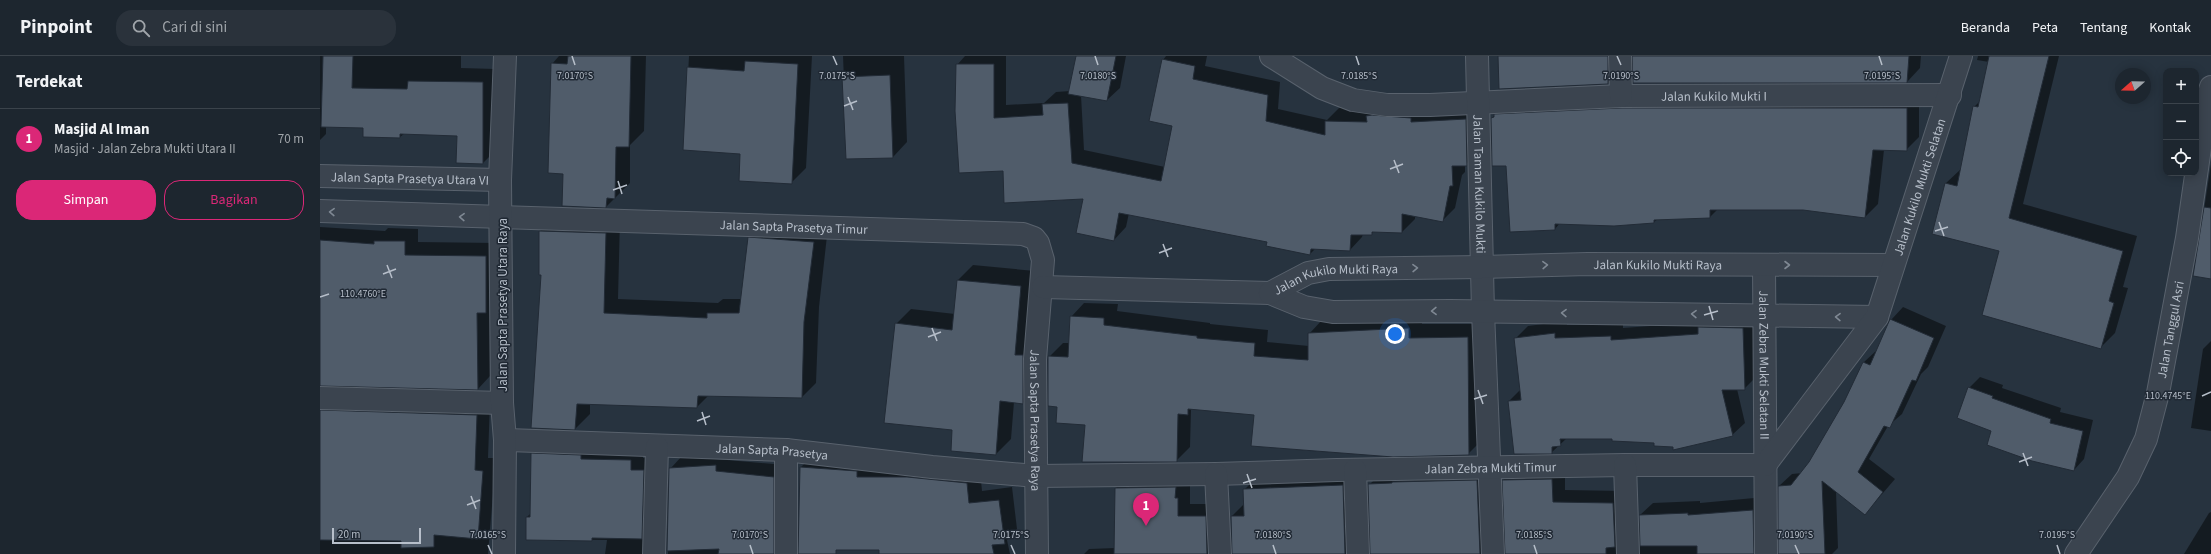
<!DOCTYPE html>
<html lang="id">
<head>
<meta charset="utf-8">
<style>
  body { margin:0; font-family:"Source Sans 3",sans-serif; background:#2a323b; color:#f1f3f6 }
  .controls { position:absolute; right:12px; top:12px; display:grid; overflow:hidden; border-radius:8px; box-shadow:0 2px 10px #0003 }
  .controls button { width:36px; height:36px; display:grid; place-items:center; padding:0; border:0; border-bottom:1px solid #3b434b; background:#1d262f; color:#f1f3f6; font:20px sans-serif }
  .compass { position:absolute; left:1795px; top:12px; width:36px; height:36px; border-radius:50%; background:#1d262f; box-shadow:0 2px 10px #0003; rotate:250deg }
  .scale { position:absolute; left:12px; bottom:10px; width:89px; box-sizing:border-box; padding-left:4px; border:2px solid #b7bfca; border-top:0; font-size:11px; line-height:14px; white-space:nowrap; color:#b7bfca; -webkit-text-stroke:3px #202934; paint-order:stroke }
  .you { position:absolute; left:1075px; top:278px; width:14px; height:14px; margin:-10px; border:3px solid #fff; border-radius:50%; background:#1a73e8; box-shadow:0 0 0 6px #1a73e833 }
  .badge { display:grid; place-items:center; width:26px; height:26px; border-radius:50%; background:#db2777; color:#fff; font-size:13px; font-weight:700 }
  .pin { position:absolute; translate:-50% -33px; filter:drop-shadow(0 1px 2px #0008) }
  .pin::after { content:''; position:absolute; top:21px; width:14px; height:12px; background:inherit; clip-path:polygon(0 0,100% 0,50% 100%) }
  .list { margin:0; padding:0; list-style:none }
  h2 { display:flex; justify-content:space-between; align-items:center; height:52px; margin:0; padding:0 16px; font-size:17px }
  h2 small { font-size:13px; font-weight:400; color:#a0a5aa }
  .list li { display:grid; grid-template-columns:26px 1fr auto; gap:12px; align-items:center; box-sizing:border-box; height:60px; padding:0 16px; border-top:1px solid #3b434b }
  .list b { display:block; font-size:15px; white-space:nowrap }
  .list p { margin:0; font-size:13px; white-space:nowrap; color:#a0a5aa }
  .list em { font-size:13px; font-style:normal; color:#a0a5aa }
  .actions { display:flex; gap:8px; padding:12px 16px }
  .actions a { flex:1; padding:9px 0; border:1px solid #db2777; border-radius:16px; text-align:center; font-size:14px; color:#db2777 }
  .actions .main { background:#db2777; color:#fff }
  .icon { flex:none; width:22px; height:22px; fill:none; stroke:currentColor; stroke-width:2; stroke-linecap:round; stroke-linejoin:round }
  .map { position:relative; flex:none; width:1891px; height:498px; overflow:hidden }
  header { display:flex; align-items:center; gap:24px; box-sizing:border-box; height:56px; padding:0 20px; background:#1d262f; border-bottom:1px solid #3b434b }
  header strong { font-size:19px }
  nav { display:flex; gap:22px; margin-inline-start:auto; font-size:14px }
  .search { width:280px; height:36px; background:#2a323b; display:flex; align-items:center; gap:10px; box-sizing:border-box; padding:0 14px; border-radius:16px; color:#a0a5aa; font-size:15px }
  main { display:flex }
  aside { flex:1; background:#1d262f }
  .map>svg:first-child { display:block }
  .shadow { fill:#0007 }
  .building { fill:#505c6a; stroke:#222b36 }
  .lines { fill:none; stroke-linecap:round; stroke-linejoin:round }
  .minor-casing { stroke:#59626d; stroke-width:24 }
  .minor { stroke:#3b444f; stroke-width:22 }
  .oneway { stroke:#7f8893 }
  .ticks { fill:none; stroke:#b7bfca; stroke-width:1.5 }
  .labels { text-anchor:middle; stroke-width:3; stroke-linejoin:round; paint-order:stroke }
  .street-label { font-size:13px; fill:#b7bfca; stroke:#202934 }
  .ticks-label { font-size:10px; text-anchor:middle; fill:#b7bfca; stroke:#202934; stroke-width:3; stroke-linejoin:round; paint-order:stroke }
</style>
</head>
<body>
<header>
<strong>Pinpoint</strong>
<div class="search"><svg class="icon" aria-label="search" viewBox="0 0 24 24"><circle cx="10" cy="10" r="6"/><path d="M15 15l6 6"/></svg>Cari di sini</div>
<nav><a>Beranda</a><a>Peta</a><a>Tentang</a><a>Kontak</a></nav>
</header>
<main>
<aside>
<h2>Terdekat<small></small></h2>
<ul class="list">
<li><span class="badge">1</span><div><b>Masjid Al Iman</b><p>Masjid · Jalan Zebra Mukti Utara II</p></div><em>70 m</em></li>
</ul>
<div class="actions"><a class="main">Simpan</a><a>Bagikan</a></div>
</aside>
<div class="map">
<svg width="1891" height="498" viewBox="0 0 1891 498">
  <rect width="100%" height="100%" fill="#27333f"/>
  <g class="shadow">
    <polygon points="0,0 141,0 141,12 176,13 176,94 163,107 138,79 84,78 80,81 44,71 6,70 6,78 0,84"/>
    <polygon points="239,0 326,0 324,75 310,89 310,127 286,151 244,117 232,8"/>
    <polygon points="369,0 492,0 486,112 471,127 421,97 364,93"/>
    <polygon points="523,0 584,0 587,86 573,101 527,102"/>
    <polygon points="645,0 686,0 686,49 724,47 736,36 750,35 757,0 806,0 800,32 787,44 761,39 764,94 845,111 853,69 843,4 846,0 887,0 885,10 960,26 958,53 1007,64 1019,52 1158,51 1159,96 1145,109 1145,116 1142,119 1135,152 1122,165 1095,160 1095,163 1082,176 1054,175 1051,178 1043,178 1042,181 1030,194 995,193 990,198 948,185 809,157 806,171 794,184 764,142 684,114 637,9"/>
    <polygon points="1179,0 1301,0 1301,14 1288,27"/>
    <polygon points="1312,0 1601,0 1600,12 1587,26"/>
    <polygon points="1658,0 1739,0 1703,148 1817,180 1803,231 1808,232 1795,277 1781,291 1680,194 1626,127 1641,113 1654,51 1660,45 1669,6 1657,4"/>
    <polygon points="1599,40 1599,81 1586,94 1564,94 1558,148 1545,161 1483,153 1398,153 1390,161 1338,163 1334,166 1240,167 1235,173 1187,109 1172,62 1187,46"/>
    <polygon points="1891,108 1891,222 1874,219"/>
    <polygon points="235,161 300,163 298,243 398,247 403,243 421,243 428,182 443,167 508,171 499,251 496,327 482,341 389,339 377,351 270,347 270,358 255,373 222,218 220,175"/>
    <polygon points="0,171 65,175 68,172 98,173 98,186 178,187 178,244 170,252 170,320 158,333 0,328"/>
    <polygon points="653,209 715,215 718,332 703,347 694,346 691,383 676,398 633,373 576,268 591,253 635,258 638,224"/>
    <polygon points="764,247 798,248 797,255 890,267 890,268 948,274 947,286 989,290 989,278 1002,264 1102,259 1102,268 1162,268 1162,384 1148,398 935,358 873,352 871,354 870,391 856,405 766,368 738,350 729,301 743,287 749,287 751,261"/>
    <polygon points="1583,251 1626,270 1608,311 1601,318 1582,358 1568,370 1549,403 1575,423 1545,458 1516,435 1518,492 1512,498 1187,498 1183,424 1196,411 1245,411 1245,434 1305,435 1315,497 1320,497 1320,459 1333,447 1380,445 1380,447 1445,441 1453,497 1460,497 1459,430 1472,418 1482,417 1490,406 1525,347 1544,306 1557,294 1571,264"/>
    <polygon points="1436,259 1437,320 1424,333 1417,333 1425,367 1412,379 1354,390 1335,386 1293,382 1247,382 1231,397 1189,345 1201,333 1195,283 1208,270 1247,265 1247,269 1303,268 1303,272 1384,266"/>
    <polygon points="1891,285 1891,375 1871,372 1883,293"/>
    <polygon points="1660,321 1683,329 1682,332 1741,352 1740,356 1773,364 1764,403 1754,414 1673,375 1649,332"/>
    <polygon points="0,329 6,340 170,346 168,402 176,402 168,498 0,498"/>
    <polygon points="224,385 323,392 323,402 336,402 335,492 345,498 285,498 287,484 207,483 207,461 211,457 212,398"/>
    <polygon points="494,398 660,414 662,435 692,431 697,473 687,484 690,498 610,498 480,465 481,411"/>
    <polygon points="362,400 465,409 464,498 348,498 350,413"/>
    <polygon points="1170,412 1179,497 1186,498 1051,498 1049,429 1062,416"/>
    <polygon points="1035,417 1044,496 1051,498 764,498 769,493 795,492 796,432 809,419 870,429 870,448 898,448 902,493 912,498 912,460 924,448 924,434 937,421"/>
    <polygon points="1891,456 1891,498 1864,498 1889,457"/>
  </g>
  <g class="building">
    <polygon points="3,0 33,0 32,32 87,33 88,25 163,26 163,108 136,107 137,80 80,78 80,82 43,81 43,72 1,71"/>
    <polygon points="248,0 311,0 309,91 296,91 295,143 287,142 286,152 242,150 243,118 228,117 231,7 247,8"/>
    <polygon points="756,0 796,0 787,45 748,38"/>
    <polygon points="1178,0 1288,0 1288,28 1179,33"/>
    <polygon points="1312,0 1589,0 1587,27 1313,27"/>
    <polygon points="1669,0 1729,0 1689,162 1803,195 1789,245 1794,247 1781,293 1662,259 1679,195 1612,178 1625,127 1637,130 1653,50 1658,51"/>
    <polygon points="842,3 875,10 873,23 948,39 946,65 1005,79 1005,65 1047,66 1046,60 1052,59 1091,62 1091,66 1146,63 1147,110 1132,110 1133,130 1130,130 1123,166 1082,158 1082,177 1052,176 1052,179 1031,179 1030,195 991,193 990,199 946,190 947,186 799,157 794,185 756,177 763,143 684,147 683,115 639,117 635,55 636,8 674,8 674,62 723,59 722,48 748,47 752,107 841,125 852,70 829,65"/>
    <polygon points="425,5 478,8 472,128 419,125 420,98 363,94 367,11 424,15"/>
    <polygon points="570,19 573,102 526,103 522,21"/>
    <polygon points="1301,52 1587,52 1587,95 1553,94 1545,162 1483,154 1390,154 1390,162 1334,164 1334,167 1294,170 1235,168 1235,174 1190,176 1186,110 1172,110 1171,62 1174,61 1174,58"/>
    <polygon points="1884,151 1891,152 1891,223 1873,220"/>
    <polygon points="219,175 286,177 284,257 387,262 387,257 419,257 428,181 494,186 484,266 482,342 378,340 377,352 257,348 255,374 211,372 221,219 219,219"/>
    <polygon points="0,184 54,188 54,185 85,185 85,199 166,200 166,257 157,257 158,334 0,330"/>
    <polygon points="637,224 701,230 695,299 703,299 703,348 680,345 676,399 631,395 632,374 564,367 575,267 632,274"/>
    <polygon points="750,260 784,262 784,269 877,280 877,282 935,287 934,300 988,304 988,277 1089,272 1089,282 1148,281 1149,399 1073,401 931,390 934,359 868,353 868,359 858,358 857,406 762,406 765,369 736,367 737,351 728,350 728,300 748,301"/>
    <polygon points="1570,263 1614,282 1596,325 1592,324 1570,372 1564,370 1538,416 1563,436 1545,459 1502,425 1505,498 1458,498 1458,430 1471,429 1489,406 1524,346 1543,306 1550,309"/>
    <polygon points="1378,271 1423,272 1425,334 1402,334 1413,380 1353,394 1353,391 1334,390 1334,387 1292,385 1292,383 1240,383 1241,390 1232,391 1232,398 1194,398 1188,345 1201,344 1194,282 1235,277 1235,282 1291,280 1291,284 1378,278"/>
    <polygon points="1648,331 1673,340 1672,342 1731,363 1730,367 1763,375 1754,415 1712,405 1667,389 1671,375 1637,362"/>
    <polygon points="0,354 157,359 155,414 163,415 158,483 114,479 114,491 81,492 81,485 0,484"/>
    <polygon points="211,397 261,399 261,403 311,404 311,414 324,414 322,483 272,482 272,485 206,484 206,461 210,461"/>
    <polygon points="396,409 396,415 454,421 454,498 398,498 399,493 347,495 349,412"/>
    <polygon points="480,411 537,415 537,421 587,421 647,427 649,447 679,444 685,488 672,489 674,498 559,498 559,494 516,494 516,498 478,498"/>
    <polygon points="1232,423 1233,446 1293,447 1295,491 1286,492 1286,498 1185,498 1182,424"/>
    <polygon points="1157,424 1160,498 1050,498 1048,428 1072,427 1072,426"/>
    <polygon points="1023,429 1025,498 912,498 911,460 924,460 923,433"/>
    <polygon points="856,431 855,442 858,442 858,460 886,460 887,498 794,498 795,432"/>
    <polygon points="1433,454 1434,498 1377,498 1377,490 1320,490 1319,459 1368,457 1368,459"/>
  </g>
  <g class="lines">
    <defs>
      <g id="minor">
        <path id="s1" d="M951,0L1002,32L1033,44L1067,49H1110L1301,40L1630,39"/>
        <path id="s2" d="M1157,0L1163,256L1173,498"/>
        <polyline points="1300,0 1301,40"/>
        <path id="s3" d="M0,120L180,124"/>
        <path id="s4" d="M0,155L703,178L714,182L718,187L723,204L715,303L717,498"/>
        <path id="s5" d="M1444,209L1446,498"/>
        <polyline points="723,231 950,237 984,251 1013,256 1130,255 1557,261"/>
        <path id="s6" d="M950,237L988,217L1009,213L1162,211L1268,208L1573,209"/>
        <polyline points="0,342 182,347"/>
        <path id="s7" d="M185,384L466,394L612,411L716,420L896,418L1017,414L1305,409H1445L1557,261L1641,0"/>
        <polyline points="466,394 466,498"/>
        <polyline points="1305,409 1308,498"/>
        <polyline points="1035,414 1038,498"/>
        <polyline points="896,418 900,498"/>
        <polyline points="184,498 185,384 182,347 180,124 185,0"/>
        <polyline points="334,498 337,391"/>
        <path id="s8" d="M1756,498L1808,421L1826,383L1838,337L1867,182L1887,43L1891,31"/>
      </g>
    </defs>
    <use href="#minor" class="minor-casing"/>
    <use href="#minor" class="minor"/>
  </g>
  <defs><path id="oneway-chevron" d="M-2-3.5L2.5 0L-2 3.5" fill="none" stroke-width="1.6" stroke-linecap="round" stroke-linejoin="round"/></defs>
  <g class="oneway">
    <use href="#oneway-chevron" transform="translate(12 156) rotate(-178)"/>
    <use href="#oneway-chevron" transform="translate(142 161) rotate(-178)"/>
    <use href="#oneway-chevron" transform="translate(1225 209) rotate(-2)"/>
    <use href="#oneway-chevron" transform="translate(1467 209)"/>
    <use href="#oneway-chevron" transform="translate(1095 212) rotate(-1)"/>
    <use href="#oneway-chevron" transform="translate(1114 255) rotate(179)"/>
    <use href="#oneway-chevron" transform="translate(1244 257) rotate(-179)"/>
    <use href="#oneway-chevron" transform="translate(1374 258) rotate(-179)"/>
    <use href="#oneway-chevron" transform="translate(1518 261) rotate(-179)"/>
  </g>
  <path class="ticks" d="M252,0L255,9M513,0L517,9M775,0L778,9M1036,0L1039,9M1297,0L1301,9M1559,0L1562,9M528,41L533,54M524,50L537,45M1074,104L1079,117M1070,113L1083,108M298,125L302,138M293,134L307,129M1619,166L1624,180M1615,175L1628,171M843,188L848,201M839,197L852,192M67,209L72,222M63,218L76,213M0,241L9,238M1389,250L1393,264M1384,259L1398,255M612,272L617,285M608,281L621,276M1158,334L1163,348M1882,340L1891,336M1154,343L1167,339M382,356L386,369M377,365L390,360M1703,397L1708,410M1699,406L1712,401M927,418L932,432M923,427L936,423M151,440L156,453M147,449L160,444M168,489L172,498M430,489L433,498M691,489L695,498M953,489L956,498M1214,489L1217,498M1475,489L1479,498M1737,489L1740,498"/>
  <g class="labels">
    <g class="street-label">
      <text dy="5" stroke="none"><textPath href="#s1" startOffset="455">Jalan Kukilo Mukti I</textPath></text>
      <text dy="5" stroke="none"><textPath href="#s3" startOffset="90">Jalan Sapta Prasetya Utara VI</textPath></text>
      <text dy="5" stroke="none"><textPath href="#s2" startOffset="128">Jalan Taman Kukilo Mukti</textPath></text>
      <text dy="5" stroke="none"><textPath href="#s7" startOffset="1584">Jalan Kukilo Mukti Selatan</textPath></text>
      <text dy="5" stroke="none"><textPath href="#s4" startOffset="474">Jalan Sapta Prasetya Timur</textPath></text>
      <text dy="5" stroke="none"><textPath href="#s6" startOffset="393">Jalan Kukilo Mukti Raya</textPath></text>
      <text dy="5" stroke="none"><textPath href="#s6" startOffset="69">Jalan Kukilo Mukti Raya</textPath></text>
      <text transform="translate(182 249) rotate(-90)" y="5">Jalan Sapta Prasetya Utara Raya</text>
      <text dy="5" stroke="none"><textPath href="#s8" startOffset="247">Jalan Tanggul Asri</textPath></text>
      <text dy="5" stroke="none"><textPath href="#s5" startOffset="100">Jalan Zebra Mukti Selatan II</textPath></text>
      <text dy="5" stroke="none"><textPath href="#s4" startOffset="900">Jalan Sapta Prasetya Raya</textPath></text>
      <text dy="5" stroke="none"><textPath href="#s7" startOffset="267">Jalan Sapta Prasetya</textPath></text>
      <text dy="5" stroke="none"><textPath href="#s7" startOffset="987">Jalan Zebra Mukti Timur</textPath></text>
    </g>
  </g>
  <g class="ticks-label">
    <text x="255" y="23">7.0170°S</text>
    <text x="517" y="23">7.0175°S</text>
    <text x="778" y="23">7.0180°S</text>
    <text x="1039" y="23">7.0185°S</text>
    <text x="1562" y="23">7.0195°S</text>
    <text x="1301" y="23">7.0190°S</text>
    <text x="43" y="241">110.4760°E</text>
    <text x="1848" y="343">110.4745°E</text>
    <text x="168" y="482">7.0165°S</text>
    <text x="430" y="482">7.0170°S</text>
    <text x="691" y="482">7.0175°S</text>
    <text x="953" y="482">7.0180°S</text>
    <text x="1214" y="482">7.0185°S</text>
    <text x="1475" y="482">7.0190°S</text>
    <text x="1737" y="482">7.0195°S</text>
  </g>
</svg>
<div class="controls">
<button>+</button>
<button>−</button>
<button><svg class="icon" aria-label="locate" viewBox="0 0 24 24"><circle cx="12" cy="12" r="6"/><path d="M12 2v4M12 18v4M2 12h4M18 12h4"/></svg></button>
</div>
<svg class="compass" viewBox="-18 -18 36 36"><path d="M0-13l5 13h-10z" fill="#e53935"/><path d="M0 13l5-13h-10z" fill="#a0a5aa"/></svg>
<div class="scale">20 m</div>
<div class="you"></div>
<div class="pin badge" style="left:826px;top:470px">1</div>
</div>
</main>
</body>
</html>
